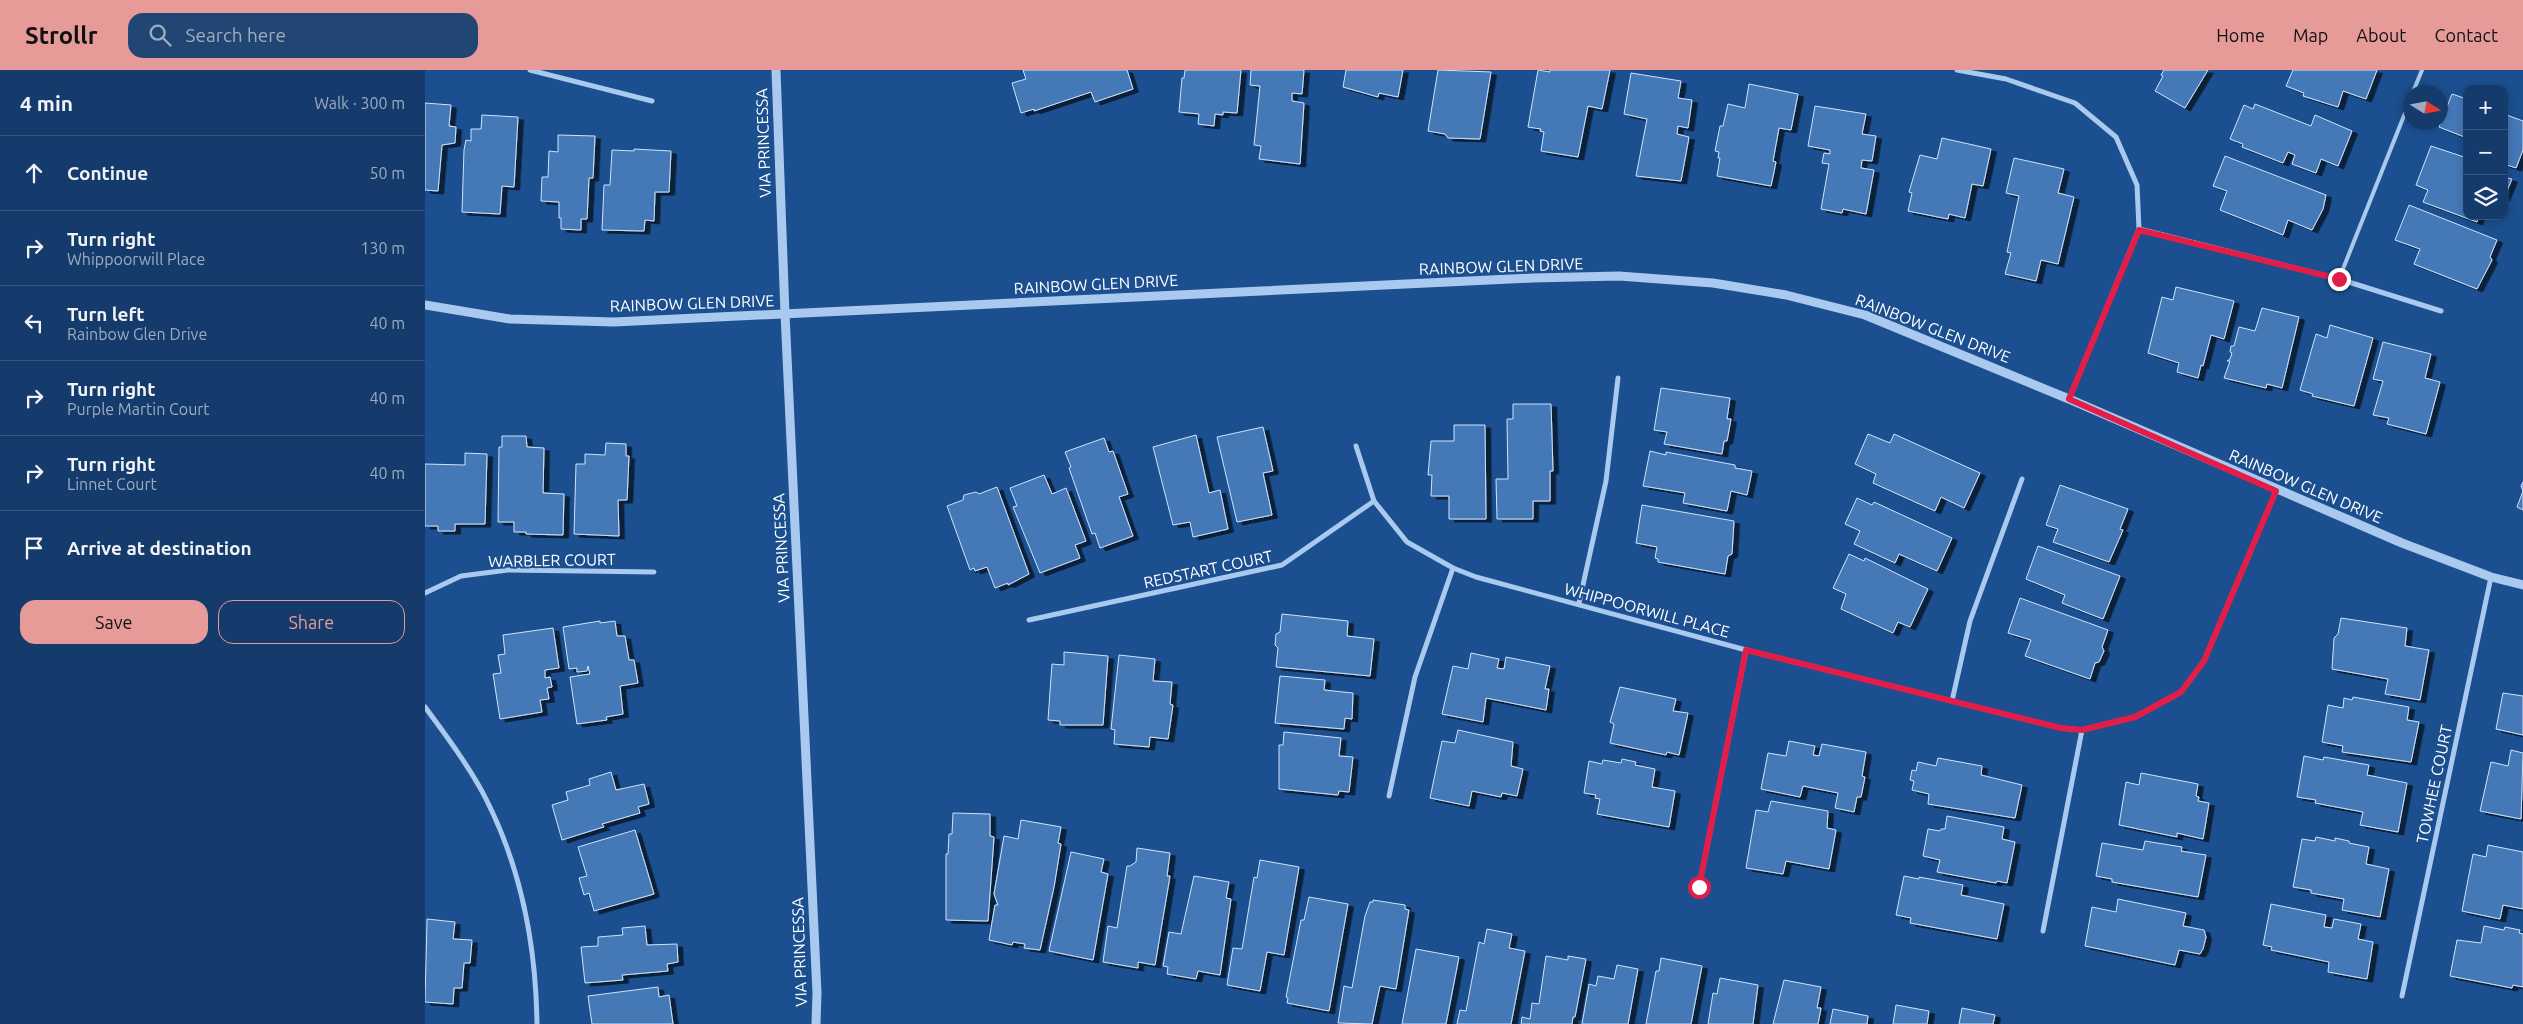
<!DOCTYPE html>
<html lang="en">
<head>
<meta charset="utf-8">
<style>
  body { margin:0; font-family:Ubuntu,sans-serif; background:#214673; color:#f1f3f6 }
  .controls { position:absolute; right:15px; top:15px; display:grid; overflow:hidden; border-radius:10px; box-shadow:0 2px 8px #0003 }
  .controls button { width:45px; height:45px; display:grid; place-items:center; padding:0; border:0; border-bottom:1px solid #33557e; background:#143b6b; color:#f1f3f6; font:25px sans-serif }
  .compass { position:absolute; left:1978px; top:15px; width:45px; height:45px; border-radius:50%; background:#143b6b; box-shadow:0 2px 8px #0003; rotate:101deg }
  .stop { position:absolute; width:15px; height:15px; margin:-11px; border:4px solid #e11d48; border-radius:50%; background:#fff }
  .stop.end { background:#e11d48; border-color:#fff; box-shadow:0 1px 5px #0008 }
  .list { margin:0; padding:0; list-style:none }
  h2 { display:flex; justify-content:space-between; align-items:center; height:65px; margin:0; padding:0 20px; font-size:21px }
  h2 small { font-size:16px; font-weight:400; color:#9dadc1 }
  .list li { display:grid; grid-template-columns:32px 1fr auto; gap:15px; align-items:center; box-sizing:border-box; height:75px; padding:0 20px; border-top:1px solid #33557e }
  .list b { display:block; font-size:19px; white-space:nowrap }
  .list p { margin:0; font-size:16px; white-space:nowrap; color:#9dadc1 }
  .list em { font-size:16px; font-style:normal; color:#9dadc1 }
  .actions { display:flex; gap:10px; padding:15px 20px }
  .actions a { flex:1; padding:11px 0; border:1px solid #e69b98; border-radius:15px; text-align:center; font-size:18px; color:#e69b98 }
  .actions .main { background:#e69b98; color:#111 }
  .icon { flex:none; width:28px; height:28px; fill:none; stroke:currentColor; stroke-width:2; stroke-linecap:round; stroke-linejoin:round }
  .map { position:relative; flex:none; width:2098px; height:954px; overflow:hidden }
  header { display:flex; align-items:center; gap:30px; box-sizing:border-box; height:70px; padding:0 25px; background:#e69b98; color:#111 }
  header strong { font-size:24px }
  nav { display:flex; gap:28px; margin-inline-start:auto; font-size:18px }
  .search { width:350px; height:45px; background:#214673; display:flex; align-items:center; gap:12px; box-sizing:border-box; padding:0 18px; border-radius:15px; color:#9dadc1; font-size:19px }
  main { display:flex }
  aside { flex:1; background:#143b6b }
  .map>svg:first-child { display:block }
  .building { fill:#4478b7; stroke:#cfe3fa; filter:url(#shadow) }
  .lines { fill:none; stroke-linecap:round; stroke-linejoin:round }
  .service { stroke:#a9c9ee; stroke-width:4 }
  .minor { stroke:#a9c9ee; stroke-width:5 }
  .tertiary { stroke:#a9c9ee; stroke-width:9 }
  .route { stroke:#e11d48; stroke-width:6 }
  .labels { text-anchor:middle; stroke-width:4; stroke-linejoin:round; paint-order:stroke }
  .street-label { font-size:16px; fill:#fff; stroke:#1b4f8f }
</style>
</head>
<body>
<header>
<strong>Strollr</strong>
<div class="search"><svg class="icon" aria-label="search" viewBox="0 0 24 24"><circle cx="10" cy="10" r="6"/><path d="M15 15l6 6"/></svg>Search here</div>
<nav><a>Home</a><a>Map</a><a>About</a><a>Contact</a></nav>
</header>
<main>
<aside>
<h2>4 min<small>Walk · 300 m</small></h2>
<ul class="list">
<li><svg class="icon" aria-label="ahead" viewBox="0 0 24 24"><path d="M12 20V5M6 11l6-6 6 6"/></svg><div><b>Continue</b></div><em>50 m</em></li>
<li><svg class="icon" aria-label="right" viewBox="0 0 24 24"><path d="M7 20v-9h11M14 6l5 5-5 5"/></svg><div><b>Turn right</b><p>Whippoorwill Place</p></div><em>130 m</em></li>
<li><svg class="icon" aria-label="left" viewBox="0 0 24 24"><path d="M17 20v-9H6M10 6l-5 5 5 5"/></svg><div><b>Turn left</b><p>Rainbow Glen Drive</p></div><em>40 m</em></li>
<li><svg class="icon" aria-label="right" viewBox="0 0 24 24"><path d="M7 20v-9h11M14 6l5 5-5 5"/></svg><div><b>Turn right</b><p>Purple Martin Court</p></div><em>40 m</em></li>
<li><svg class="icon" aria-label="right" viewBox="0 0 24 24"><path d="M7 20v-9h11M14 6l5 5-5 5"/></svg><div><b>Turn right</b><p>Linnet Court</p></div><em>40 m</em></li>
<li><svg class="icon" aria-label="arrive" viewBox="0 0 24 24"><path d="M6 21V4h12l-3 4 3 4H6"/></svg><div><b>Arrive at destination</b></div></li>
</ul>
<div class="actions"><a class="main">Save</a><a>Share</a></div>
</aside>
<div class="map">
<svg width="2098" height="954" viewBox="0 0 2098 954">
  <defs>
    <filter id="shadow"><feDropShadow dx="5.5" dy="3" stdDeviation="0" flood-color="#0009"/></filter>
  </defs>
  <rect width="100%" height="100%" fill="#1b4f8f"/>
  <g class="building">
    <polygon points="598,0 702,0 708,19 670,32 666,22 609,41 609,39 596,43 587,13 601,9"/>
    <polygon points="760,0 816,0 812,43 798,42 798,45 790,44 789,56 773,54 774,44 754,42 757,8 759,8"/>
    <polygon points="826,0 879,0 877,24 867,23 867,31 879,33 875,94 834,89 836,76 829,75 835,16 825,15"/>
    <polygon points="921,0 978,0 973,27 954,23 953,27 918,17"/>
    <polygon points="1013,0 1066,2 1055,69 1023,68 1020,64 1003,61"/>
    <polygon points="1113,0 1125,2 1125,0 1185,0 1177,39 1163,36 1153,87 1116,81 1119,62 1115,61 1116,59 1103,57"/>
    <polygon points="1739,0 1783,0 1760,38 1730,21 1738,6 1736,5"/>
    <polygon points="1868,0 1952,0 1941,29 1918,21 1913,37 1878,26 1879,23 1861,16"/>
    <polygon points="1206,3 1256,11 1253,28 1267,30 1263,58 1253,56 1252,64 1264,67 1256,111 1211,106 1222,49 1199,44"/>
    <polygon points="1324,14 1373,24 1366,60 1354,58 1348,91 1351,92 1346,116 1292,106 1295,88 1293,88 1294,82 1290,81 1295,56 1298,56 1303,34 1320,38"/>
    <polygon points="2027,24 2042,29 2042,68 2014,57"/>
    <polygon points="0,33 26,35 24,56 31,57 30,73 17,75 13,121 0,120"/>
    <polygon points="1830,34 1886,56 1890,45 1927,61 1913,96 1896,89 1891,103 1867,94 1870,85 1863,82 1858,93 1817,77 1818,74 1805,69 1819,35 1828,39"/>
    <polygon points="1390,36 1441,44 1437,64 1451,66 1447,91 1437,90 1436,98 1449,100 1441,144 1418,139 1417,143 1396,139 1404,94 1397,93 1399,83 1405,84 1405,80 1383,76"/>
    <polygon points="2079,44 2098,51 2098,80 2091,98 2079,94"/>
    <polygon points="57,45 93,47 89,117 77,116 75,144 37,142 39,80 41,70 46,71 46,59 56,59"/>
    <polygon points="133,65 170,66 168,108 164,108 162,149 156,149 156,160 136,159 136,148 134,148 134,132 116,131 117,107 123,107 124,81 133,82"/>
    <polygon points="1517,68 1566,79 1558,116 1547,114 1540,148 1524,144 1523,149 1483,141 1487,123 1484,122 1495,85 1512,89"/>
    <polygon points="2006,76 2042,88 2042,146 2054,146 2052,152 1998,132 2003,120 1991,115"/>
    <polygon points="209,79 246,81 244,122 230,122 229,151 220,150 219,161 177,160 179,115 185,115 187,80 209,81"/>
    <polygon points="1800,86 1901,125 1898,139 1887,160 1863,150 1858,165 1795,140 1802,121 1788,116"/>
    <polygon points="1589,88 1639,99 1633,123 1649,127 1633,194 1616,190 1611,211 1580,204 1586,183 1582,182 1594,126 1581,123"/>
    <polygon points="2079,107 2087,109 2079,128"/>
    <polygon points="1984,135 2072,170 2065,187 2067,190 2052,219 1989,194 1995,179 1970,170"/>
    <polygon points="1751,217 1809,231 1799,269 1786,265 1778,296 1776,295 1773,308 1752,302 1754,293 1723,283 1737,227 1748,230"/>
    <polygon points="1837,238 1874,247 1857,318 1842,314 1841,318 1799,308 1805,291 1802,291 1805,289 1807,283 1805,282 1806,276 1809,276 1814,257 1830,261"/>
    <polygon points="1905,255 1948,268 1929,336 1887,326 1888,324 1875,320 1891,264 1902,268"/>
    <polygon points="1958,272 2006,284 2000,308 2015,312 2001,364 1962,354 1964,348 1948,345 1958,311 1948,309"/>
    <polygon points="1236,318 1305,328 1302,349 1306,349 1302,371 1299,371 1297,384 1239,374 1242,362 1229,360"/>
    <polygon points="1088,334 1126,334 1128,401 1125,401 1125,431 1108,431 1108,449 1072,449 1071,409 1083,409 1082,349 1088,349"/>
    <polygon points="1029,355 1060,355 1061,449 1024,449 1024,426 1006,426 1007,405 1003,405 1006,371 1029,371"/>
    <polygon points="838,357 848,401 838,403 847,445 812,452 792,367"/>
    <polygon points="1443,364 1465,373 1469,364 1555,403 1539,438 1516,427 1510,441 1448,413 1451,404 1430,394"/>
    <polygon points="771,365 784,423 795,420 803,459 768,467 765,452 748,455 728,377"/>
    <polygon points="77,366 101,366 102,377 119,378 118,423 139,424 138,465 101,464 101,462 89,462 89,452 73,452 74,377 77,377"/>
    <polygon points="679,368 684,382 688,381 703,424 694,427 708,466 675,478 670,463 667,464 644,398 646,397 640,382"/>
    <polygon points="181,373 201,374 201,386 204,386 202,430 193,430 194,466 149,464 151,394 160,394 160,384 180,385"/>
    <polygon points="1225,381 1241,385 1241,382 1310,395 1310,398 1327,401 1322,425 1306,421 1302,441 1258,433 1260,423 1218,416"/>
    <polygon points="40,383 62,384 60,454 30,454 30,461 13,461 13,456 0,456 0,394 40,395"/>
    <polygon points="619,405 627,424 641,418 661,471 650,475 655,488 615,503 588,437 592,436 585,418"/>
    <polygon points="2098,412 2098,440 2092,437 2098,421 2096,416"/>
    <polygon points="1635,415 1703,439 1695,459 1698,460 1684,492 1628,472 1633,459 1621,455"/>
    <polygon points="572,417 604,504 583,515 583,513 570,518 562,497 550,501 549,498 545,500 522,436 538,430 539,425 551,422 554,424"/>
    <polygon points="1432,428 1447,435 1449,432 1527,468 1512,501 1474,484 1470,493 1429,474 1435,461 1420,454"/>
    <polygon points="1217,435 1309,451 1307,484 1303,486 1300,504 1233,492 1233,489 1230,488 1232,477 1211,473"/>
    <polygon points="1613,476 1695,506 1678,549 1637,533 1640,525 1601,509"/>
    <polygon points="1424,484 1439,491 1440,488 1503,519 1485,557 1473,552 1468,563 1416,539 1421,524 1408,518"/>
    <polygon points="1595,528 1683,560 1677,577 1679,581 1674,592 1670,593 1665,609 1600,586 1606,570 1583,563"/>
    <polygon points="857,544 923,551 922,566 949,569 945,606 851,597 853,578 850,575 851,564 855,562"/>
    <polygon points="1916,548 1982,558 1980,576 2004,580 1995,630 1960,624 1963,609 1907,599 1909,568 1913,564"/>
    <polygon points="175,551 175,553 190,551 192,566 200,566 204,590 209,590 213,613 195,616 198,644 181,647 182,650 152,654 145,607 165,604 163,596 162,601 152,602 152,598 144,599 138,557"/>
    <polygon points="128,558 134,598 120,600 120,608 125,607 127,617 122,618 124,629 115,630 117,642 75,649 68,604 76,603 73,585 80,584 78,565"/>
    <polygon points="639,582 683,586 678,655 635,655 635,651 623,650 627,594 639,595"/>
    <polygon points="1046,583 1074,589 1072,598 1079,599 1081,587 1125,596 1120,619 1124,619 1121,640 1061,628 1058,652 1017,644 1028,596 1043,599"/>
    <polygon points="694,585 730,589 728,611 747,612 745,634 748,635 743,669 725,667 724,677 689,674 690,660 686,659"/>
    <polygon points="855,606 900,610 899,620 928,623 927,649 920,648 919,659 850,653"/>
    <polygon points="1195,617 1251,629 1248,641 1263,643 1254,685 1242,682 1241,685 1185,673 1189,654 1185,652"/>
    <polygon points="2078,623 2098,626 2098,665 2071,659"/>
    <polygon points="1928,627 1984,637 1982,650 1994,652 1986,692 1917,682 1918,676 1897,672 1903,635 1918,638 1919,628 1927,630"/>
    <polygon points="1033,660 1088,672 1086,696 1098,699 1092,726 1077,723 1076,727 1047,721 1044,736 1005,728 1017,671 1030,673"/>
    <polygon points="859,662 916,668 914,686 928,687 924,722 914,721 913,725 854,719 854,675 858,675"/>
    <polygon points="1364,671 1390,676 1388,685 1394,686 1397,674 1441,682 1437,706 1440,707 1436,727 1432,727 1429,742 1410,738 1413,723 1378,716 1375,727 1336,719 1343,683 1361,686"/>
    <polygon points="2086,680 2098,683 2096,749 2055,741 2066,692 2083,696"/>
    <polygon points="1879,686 1898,690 1899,687 1944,695 1942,705 1982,713 1973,762 1935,755 1938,742 1890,733 1891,730 1872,727"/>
    <polygon points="1513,688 1557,696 1556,705 1597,715 1590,748 1503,734 1504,724 1487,720 1489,711 1485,710 1487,700 1491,701 1493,692 1511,696"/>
    <polygon points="1197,689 1211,692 1210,695 1230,699 1227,717 1250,721 1244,757 1172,744 1175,729 1170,728 1171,725 1159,723 1164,691 1177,694 1178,690 1196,693"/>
    <polygon points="186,702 191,720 219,714 224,734 213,737 215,743 177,754 179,757 175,758 137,770 127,735 143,730 141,722 165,715 164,709"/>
    <polygon points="1716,703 1773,714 1771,726 1774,727 1773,731 1784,733 1778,769 1752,763 1752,767 1694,755 1701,712 1714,715"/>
    <polygon points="1346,731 1403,741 1402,758 1411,760 1404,799 1361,791 1358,804 1321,798 1331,740 1343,742"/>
    <polygon points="528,743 565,744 565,766 569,767 563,851 521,850 521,784 523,784 524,764 527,764"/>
    <polygon points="1522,746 1579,757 1577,769 1590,772 1582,813 1572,811 1571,813 1512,802 1515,790 1498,786 1503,759 1515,761 1516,759 1520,759"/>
    <polygon points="596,750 636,757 633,773 636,774 629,817 615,880 599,878 600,874 588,872 587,875 564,870 570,835 573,835 569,824 579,766 593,769"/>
    <polygon points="210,760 229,824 169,841 164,823 159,825 154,808 162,806 153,777"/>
    <polygon points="1891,767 1910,771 1910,768 1924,771 1924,773 1944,777 1941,794 1964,799 1955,847 1917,840 1919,829 1886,823 1886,820 1868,817 1877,769 1890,771"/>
    <polygon points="1720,771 1757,777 1756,781 1781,785 1773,827 1687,812 1687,809 1671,806 1677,773 1718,780"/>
    <polygon points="2063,775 2098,782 2098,839 2078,835 2075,849 2037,841 2048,784 2061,787"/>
    <polygon points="712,778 745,783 742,806 745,806 730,895 713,892 713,898 678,892 683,856 692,858 702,796 705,796 711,792"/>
    <polygon points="646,782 679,789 676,802 683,804 668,890 624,881"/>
    <polygon points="835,790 874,797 859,885 842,882 835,921 802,915 808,878 817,879 829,807 832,808"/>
    <polygon points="769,806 804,812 801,828 806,829 795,905 773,901 771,909 742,904 743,897 738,896 744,862 756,864"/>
    <polygon points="1479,806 1494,809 1494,807 1538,815 1536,825 1579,834 1572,869 1485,853 1486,848 1471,845"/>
    <polygon points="884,827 923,834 904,941 862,933 863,928 861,927 876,850 879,850"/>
    <polygon points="1693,829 1761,843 1758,856 1779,860 1781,867 1778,879 1775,884 1754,880 1750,895 1660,876 1667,837 1691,842"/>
    <polygon points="948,830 980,835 980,839 984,840 971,919 955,916 947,954 913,953 919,916 927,918 940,846 945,832 948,832"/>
    <polygon points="1846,834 1901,845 1899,857 1907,858 1909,849 1936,854 1933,869 1948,872 1942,909 1903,902 1904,892 1846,880 1847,877 1838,875"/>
    <polygon points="2,849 30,852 28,869 47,870 45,893 39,893 37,918 29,918 28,934 0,932"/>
    <polygon points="220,856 222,875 252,874 253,892 242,894 243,901 197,905 198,910 160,913 156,877 173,876 173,867 198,865 197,858"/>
    <polygon points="2059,856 2079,860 2080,857 2095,860 2094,863 2098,864 2098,917 2088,915 2087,918 2025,906 2032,870 2056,873"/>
    <polygon points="1062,859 1087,864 1084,878 1100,881 1086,954 1032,954 1035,940 1041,941 1054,872 1059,874"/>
    <polygon points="991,879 1034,887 1021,954 977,954"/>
    <polygon points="1121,886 1143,890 1143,886 1161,889 1150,947 1148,947 1147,954 1096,954 1097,947 1105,949 1107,933 1114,934"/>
    <polygon points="1236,888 1277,896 1266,954 1221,954 1231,901 1234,901"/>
    <polygon points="1192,895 1213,899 1203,954 1157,954 1164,914 1171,916 1173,906 1189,909"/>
    <polygon points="1295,908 1333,915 1328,954 1283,954 1288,923 1292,924"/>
    <polygon points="1359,910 1396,917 1392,938 1396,938 1393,954 1348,954"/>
    <polygon points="233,917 234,927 244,925 248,954 167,954 163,926"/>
    <polygon points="1471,935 1504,941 1502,954 1468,954"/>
    <polygon points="1537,938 1570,945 1568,954 1534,954"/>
    <polygon points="1408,939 1443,946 1442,954 1405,954"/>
  </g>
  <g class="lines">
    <g class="service">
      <polyline points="1988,22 1997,0"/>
      <polyline points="1914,209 1986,28"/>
    </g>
    <g class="minor">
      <polyline points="105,0 227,31"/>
      <polyline points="1532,0 1581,9 1650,33 1691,67 1712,115 1714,159 1644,329"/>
      <polyline points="1714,159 1914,209 2016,241"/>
      <polyline points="931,376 949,431 982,472 1028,498 1051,507 1321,580 1636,658 1657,660 1710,647 1756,622 1779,591 1851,421"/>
      <polyline points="0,523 36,506 83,500 229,502"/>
      <polyline points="1154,533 1181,411 1193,308"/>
      <polyline points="604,550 857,495 949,431"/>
      <polyline points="1527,631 1545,551 1597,409"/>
      <path d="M0,637C20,664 46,699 61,729C96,798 111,877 112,954"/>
      <polyline points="964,726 990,607 1028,498"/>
      <polyline points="1274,817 1321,580"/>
      <polyline points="1618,861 1657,660"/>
      <polyline points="1977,926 2066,507"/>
    </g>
    <g class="tertiary">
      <polyline points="351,0 360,244 392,923 391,954"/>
      <polyline points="0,235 85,249 189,252 1108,208 1194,206 1288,213 1361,225 1440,245 1644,329 1977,473 2066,507 2098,515"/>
    </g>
  </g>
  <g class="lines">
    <polyline class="route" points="1274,817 1321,580 1636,658 1657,660 1710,647 1756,622 1779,591 1851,421 1644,329 1714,160 1914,209"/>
  </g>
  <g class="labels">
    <g class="street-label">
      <text transform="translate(338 73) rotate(-92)" y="6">VIA PRINCESSA</text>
      <text transform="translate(1076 196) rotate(-2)" y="6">RAINBOW GLEN DRIVE</text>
      <text transform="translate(671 214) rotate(-3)" y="6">RAINBOW GLEN DRIVE</text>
      <text transform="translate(267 233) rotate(-2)" y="6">RAINBOW GLEN DRIVE</text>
      <text transform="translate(1508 258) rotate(21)" y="6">RAINBOW GLEN DRIVE</text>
      <text transform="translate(1881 416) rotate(23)" y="6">RAINBOW GLEN DRIVE</text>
      <text transform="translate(356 478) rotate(-93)" y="6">VIA PRINCESSA</text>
      <text transform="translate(127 490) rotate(-1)" y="6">WARBLER COURT</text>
      <text transform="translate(783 499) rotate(-12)" y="6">REDSTART COURT</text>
      <text transform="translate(1222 540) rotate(15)" y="6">WHIPPOORWILL PLACE</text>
      <text transform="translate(2009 714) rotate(-78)" y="6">TOWHEE COURT</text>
      <text transform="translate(374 882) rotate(-92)" y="6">VIA PRINCESSA</text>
    </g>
  </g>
</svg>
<div class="controls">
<button>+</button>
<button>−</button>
<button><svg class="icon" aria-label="layers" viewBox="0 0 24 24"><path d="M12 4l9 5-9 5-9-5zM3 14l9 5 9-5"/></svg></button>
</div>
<svg class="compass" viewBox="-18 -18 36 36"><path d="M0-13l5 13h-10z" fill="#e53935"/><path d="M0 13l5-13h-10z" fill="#9dadc1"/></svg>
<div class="stop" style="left:1274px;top:817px"></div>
<div class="stop end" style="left:1914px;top:209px"></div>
</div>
</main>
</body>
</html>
